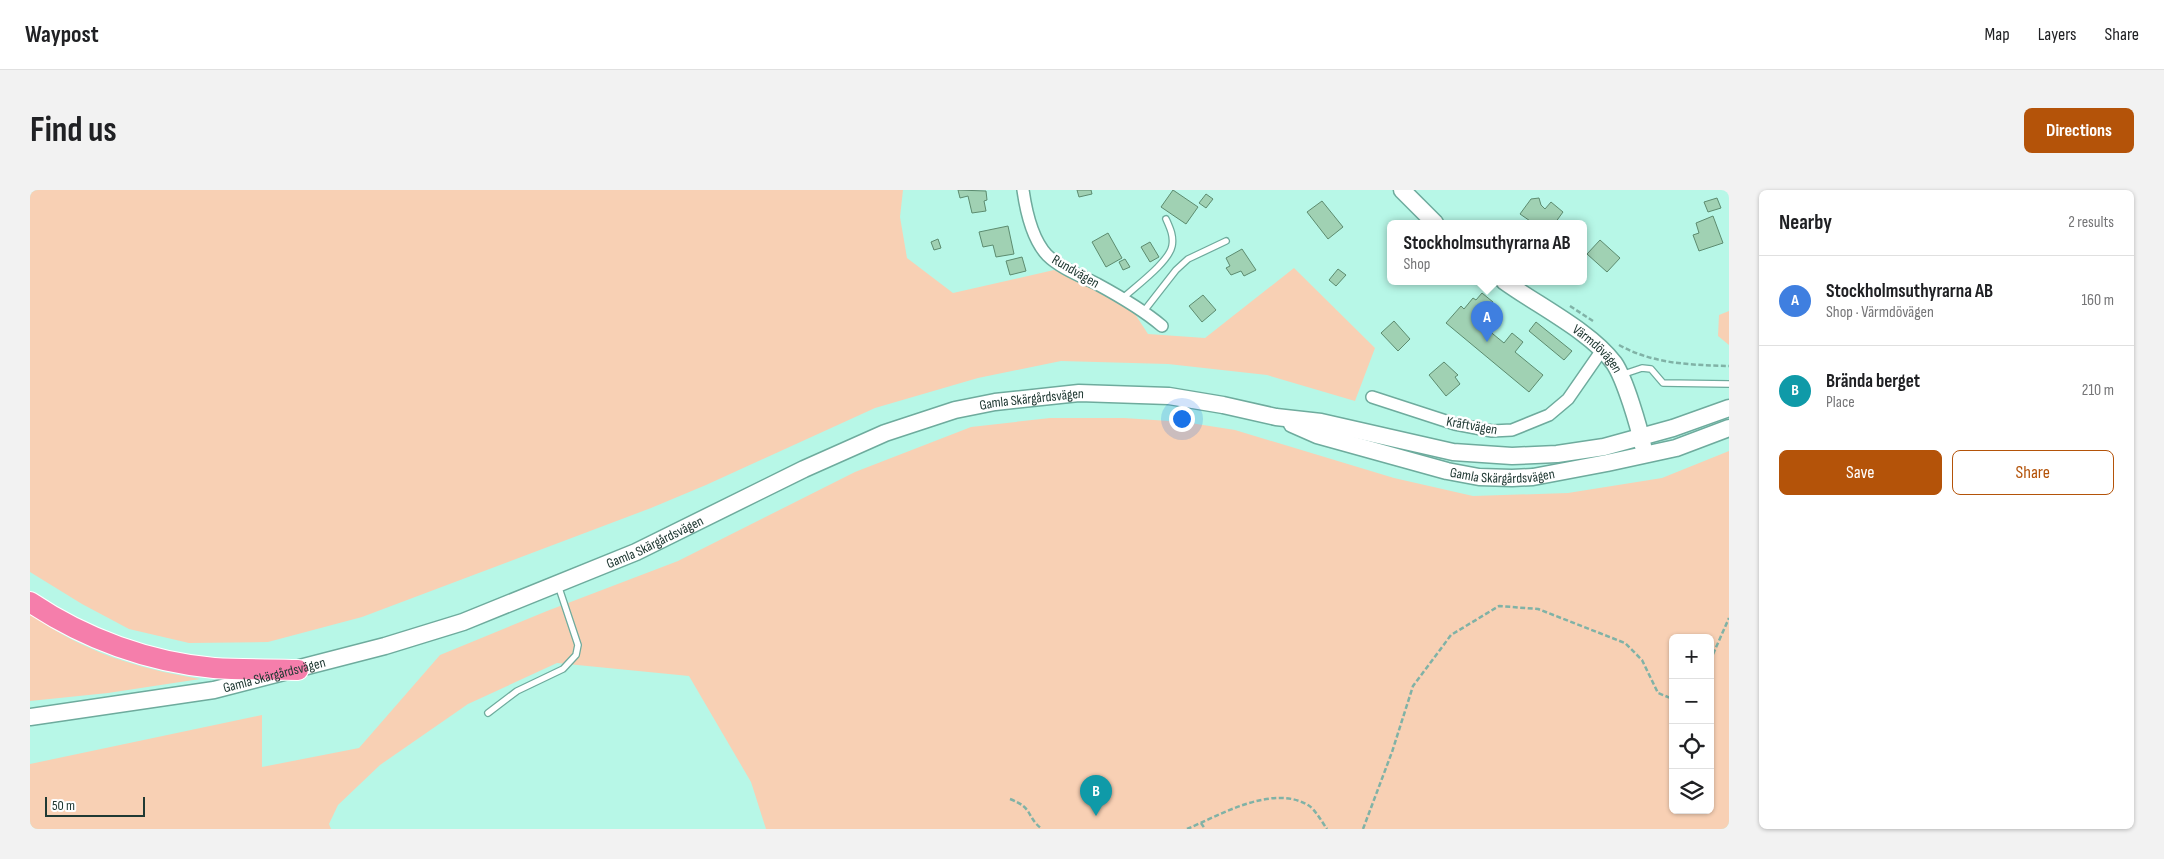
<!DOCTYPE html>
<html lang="en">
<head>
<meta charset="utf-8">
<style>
  body { margin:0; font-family:"Sofia Sans Condensed",sans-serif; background:#f2f2f2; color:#202124 }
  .controls { position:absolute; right:15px; bottom:15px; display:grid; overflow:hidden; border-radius:8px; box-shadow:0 1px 4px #0004 }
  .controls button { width:45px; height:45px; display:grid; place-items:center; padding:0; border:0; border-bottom:1px solid #e0e0e0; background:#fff; color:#202124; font:25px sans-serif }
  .scale { position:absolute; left:15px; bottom:12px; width:100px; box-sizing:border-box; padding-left:5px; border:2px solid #203933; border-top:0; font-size:14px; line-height:18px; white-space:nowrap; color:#203933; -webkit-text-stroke:4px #fff; paint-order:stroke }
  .you { position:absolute; left:1151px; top:228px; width:18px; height:18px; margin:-12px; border:4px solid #fff; border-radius:50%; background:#1a73e8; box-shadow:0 0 0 8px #1a73e833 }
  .badge { display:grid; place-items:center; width:32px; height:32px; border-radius:50%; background:#b45309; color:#fff; font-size:16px; font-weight:700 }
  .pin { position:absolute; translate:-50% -41px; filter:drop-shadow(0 1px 2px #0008) }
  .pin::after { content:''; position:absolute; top:26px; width:18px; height:15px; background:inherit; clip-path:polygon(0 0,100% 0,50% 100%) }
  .popup { position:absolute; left:1357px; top:30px; width:200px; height:65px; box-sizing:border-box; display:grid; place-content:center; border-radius:8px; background:#fff; filter:drop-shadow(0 1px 4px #0005); font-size:16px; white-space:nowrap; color:#757577 }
  .popup b { font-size:19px; color:#202124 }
  .popup::after { content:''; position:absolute; left:50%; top:100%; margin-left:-10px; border:10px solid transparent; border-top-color:#fff }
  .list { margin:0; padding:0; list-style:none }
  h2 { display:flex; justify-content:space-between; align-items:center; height:65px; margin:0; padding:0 20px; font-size:21px }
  h2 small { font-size:16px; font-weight:400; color:#757577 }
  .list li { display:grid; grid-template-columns:32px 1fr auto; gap:15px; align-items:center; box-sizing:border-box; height:90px; padding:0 20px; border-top:1px solid #e0e0e0 }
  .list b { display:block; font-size:19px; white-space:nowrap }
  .list p { margin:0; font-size:16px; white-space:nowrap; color:#757577 }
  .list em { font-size:16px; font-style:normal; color:#757577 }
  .actions { display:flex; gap:10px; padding:15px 20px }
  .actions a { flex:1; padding:11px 0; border:1px solid #b45309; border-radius:8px; text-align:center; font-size:18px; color:#b45309 }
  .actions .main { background:#b45309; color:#fff }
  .icon { flex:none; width:28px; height:28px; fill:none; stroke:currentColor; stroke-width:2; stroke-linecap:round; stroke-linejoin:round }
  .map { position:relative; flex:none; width:1699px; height:639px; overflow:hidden; border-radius:8px }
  header { display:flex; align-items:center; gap:30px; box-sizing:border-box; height:70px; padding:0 25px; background:#fff; border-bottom:1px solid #e0e0e0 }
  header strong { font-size:24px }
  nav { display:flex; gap:28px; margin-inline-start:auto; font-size:18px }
  .intro { display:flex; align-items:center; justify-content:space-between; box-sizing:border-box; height:120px; padding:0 30px }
  h1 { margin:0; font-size:35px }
  .button { padding:12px 22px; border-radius:8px; background:#b45309; color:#fff; font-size:18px; font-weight:700 }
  main { display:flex; gap:30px; padding:0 30px }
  aside { flex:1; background:#fff; border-radius:8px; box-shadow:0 1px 4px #0004 }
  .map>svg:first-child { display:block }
  .green { fill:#f8d0b4; fill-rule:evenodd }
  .building { fill:#a0d1b3; stroke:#5c8b6f }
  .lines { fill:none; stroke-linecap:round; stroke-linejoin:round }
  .lane-casing { stroke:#6eab9d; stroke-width:8 }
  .street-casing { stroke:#6eab9d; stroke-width:14 }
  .secondary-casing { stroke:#6eab9d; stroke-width:19 }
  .highway-casing { stroke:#fff; stroke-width:22 }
  .path { stroke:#80b2a6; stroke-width:2.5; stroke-dasharray:5 2.5; stroke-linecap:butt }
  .lane { stroke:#fff; stroke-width:5.5 }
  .street { stroke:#fff; stroke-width:11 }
  .secondary { stroke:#fff; stroke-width:16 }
  .highway { stroke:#f57eab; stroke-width:20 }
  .labels { text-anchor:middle; stroke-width:5; stroke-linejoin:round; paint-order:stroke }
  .street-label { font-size:14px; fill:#203933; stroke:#fff }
</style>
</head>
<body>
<header>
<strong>Waypost</strong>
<nav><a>Map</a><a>Layers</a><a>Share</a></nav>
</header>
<div class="intro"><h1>Find us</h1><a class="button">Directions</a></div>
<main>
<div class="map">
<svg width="1699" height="639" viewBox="0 0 1699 639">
  <rect width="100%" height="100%" fill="#b7f7e7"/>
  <g class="green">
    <polygon points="0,0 873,0 870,27 877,68 923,103 1024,80 1090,111 1105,124 1118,144 1175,148 1264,78 1345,158 1325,211 1237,185 1138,174 1031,171 948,188 845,218 676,295 621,318 332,427 238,452 159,453 99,439 52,414 0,382"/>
    <polygon points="1699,121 1699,155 1688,146 1689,125"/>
    <path d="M1020,228H1094L1154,232L1205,240L1364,288L1443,306L1538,303L1632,288L1699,261V639H736L721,592L659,486L527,473L438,514L350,575L308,615L299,634L301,639H0V574L232,525V577L329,558L410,465L517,421L648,371L825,282L923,244L941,237ZM1643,448H1680V620H1643Z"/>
    <path d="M0,424C54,462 105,478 170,489L78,503L0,511Z"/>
  </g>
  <g class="building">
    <polygon points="928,0 956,1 957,10 954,11 956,21 942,23 938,6 930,8"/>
    <polygon points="1047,0 1061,0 1062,4 1049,7"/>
    <polygon points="1143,0 1168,17 1156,34 1131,17"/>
    <polygon points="1176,4 1183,9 1176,18 1169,13"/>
    <polygon points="1509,8 1511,15 1515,19 1521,12 1533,22 1525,33 1503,33 1490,24 1501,9"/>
    <polygon points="1687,8 1691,18 1678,22 1674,12"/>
    <polygon points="1292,11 1313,37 1298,49 1277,22"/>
    <polygon points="1683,26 1693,53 1669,61 1663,45 1669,43 1666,33"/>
    <polygon points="978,36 984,64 966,67 963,55 953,57 949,42"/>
    <polygon points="1078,43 1092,68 1076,77 1062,52"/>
    <polygon points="908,49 911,58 904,60 901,52"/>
    <polygon points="1570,50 1590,68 1577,82 1557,64"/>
    <polygon points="1120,52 1129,67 1120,72 1111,57"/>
    <polygon points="1212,59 1226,80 1214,86 1211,81 1201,85 1196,78 1200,76 1196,68"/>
    <polygon points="992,67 996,81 980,85 976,71"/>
    <polygon points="1095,69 1100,77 1093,80 1089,72"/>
    <polygon points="1308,79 1316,85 1306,96 1299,90"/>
    <polygon points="1452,103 1463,112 1447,131 1474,153 1482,143 1493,152 1485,162 1513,185 1499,202 1416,133 1431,116 1434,119 1443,108 1446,110"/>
    <polygon points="1173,105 1186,120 1172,132 1159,116"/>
    <polygon points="1364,131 1380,149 1368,161 1351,143"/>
    <polygon points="1506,132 1542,161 1534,170 1499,141"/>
    <polygon points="1414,172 1428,185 1425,187 1430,194 1416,206 1399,185"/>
  </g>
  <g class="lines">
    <defs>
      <g id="lane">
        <path d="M1093,108C1106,96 1139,72 1142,56C1144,46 1140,38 1136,29"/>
        <polyline points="1114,121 1146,80 1158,69 1196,51"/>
        <polyline points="1591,185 1612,178 1621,179 1633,193 1699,194"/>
        <polyline points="458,523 487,501 533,479 546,465 548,455 528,395"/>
      </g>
      <g id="street">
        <path d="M993,0C996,21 1002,49 1017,65C1030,78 1051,86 1067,94C1091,107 1112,119 1132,136"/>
        <polyline points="1342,207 1425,234 1462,241 1482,240 1519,225 1538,209 1572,160"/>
      </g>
      <g id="secondary">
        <polyline points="1372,0 1405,33"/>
        <path id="s1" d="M1474,91C1507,115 1560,141 1584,173C1595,189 1609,237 1613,256"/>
        <path id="s2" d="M1262,234L1287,245L1417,281L1449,287L1482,288L1503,287L1577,273L1646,258L1699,238"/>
        <path id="s3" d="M0,527L184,500L355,456L433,432L606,362L774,279L855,243L925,220L965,212L1049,203L1139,206L1193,215L1246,227L1291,232L1423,262L1482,266L1527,264L1574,257L1643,238L1699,218"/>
      </g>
      <path id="highway" d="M0,412C55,449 119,472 184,478C212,480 241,479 268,480"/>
    </defs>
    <use href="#lane" class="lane-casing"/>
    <use href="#street" class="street-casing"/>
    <use href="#secondary" class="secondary-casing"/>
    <use href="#highway" class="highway-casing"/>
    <g class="path">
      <polyline points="1540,116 1563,131"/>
      <path d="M1589,155C1623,174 1661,175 1699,176"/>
      <polyline points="1680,471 1699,428"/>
      <path d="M980,609C1004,618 996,627 1012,639"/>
      <polyline points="1171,633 1175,639"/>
      <path d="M1157,639C1190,625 1242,594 1278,615C1285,619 1292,632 1297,639"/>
      <polyline points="1333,639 1362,562 1383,496 1421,445 1469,416 1508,419 1595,453 1612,470 1628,503 1643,509"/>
    </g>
    <use href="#lane" class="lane"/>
    <use href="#street" class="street"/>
    <use href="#secondary" class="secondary"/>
    <use href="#highway" class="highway"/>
  </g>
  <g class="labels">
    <g class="street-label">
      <text transform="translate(1046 81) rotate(30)" y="5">Rundvägen</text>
      <text dy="5" stroke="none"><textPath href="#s1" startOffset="116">Värmdövägen</textPath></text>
      <text dy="5" stroke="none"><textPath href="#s3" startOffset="1058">Gamla Skärgårdsvägen</textPath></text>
      <text transform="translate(1442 235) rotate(10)" y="5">Kräftvägen</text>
      <text dy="5" stroke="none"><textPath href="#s2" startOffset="218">Gamla Skärgårdsvägen</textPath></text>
      <text dy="5" stroke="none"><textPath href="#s3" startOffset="652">Gamla Skärgårdsvägen</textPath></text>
      <text dy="5" stroke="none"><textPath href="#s3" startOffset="248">Gamla Skärgårdsvägen</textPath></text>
    </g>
  </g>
</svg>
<div class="controls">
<button>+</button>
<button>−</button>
<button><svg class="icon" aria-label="locate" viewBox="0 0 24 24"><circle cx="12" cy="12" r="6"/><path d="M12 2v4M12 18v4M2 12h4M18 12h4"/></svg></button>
<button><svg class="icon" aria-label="layers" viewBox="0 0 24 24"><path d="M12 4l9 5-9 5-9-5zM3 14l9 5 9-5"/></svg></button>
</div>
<div class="scale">50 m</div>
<div class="you"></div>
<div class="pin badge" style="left:1457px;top:152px;background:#3f7fe0">A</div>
<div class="popup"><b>Stockholmsuthyrarna AB</b>Shop</div>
<div class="pin badge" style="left:1066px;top:626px;background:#0f9aa8">B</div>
</div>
<aside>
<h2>Nearby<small>2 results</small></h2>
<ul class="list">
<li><span class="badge" style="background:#3f7fe0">A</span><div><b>Stockholmsuthyrarna AB</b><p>Shop · Värmdövägen</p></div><em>160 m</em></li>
<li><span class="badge" style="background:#0f9aa8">B</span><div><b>Brända berget</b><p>Place</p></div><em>210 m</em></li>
</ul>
<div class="actions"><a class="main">Save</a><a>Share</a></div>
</aside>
</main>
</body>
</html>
